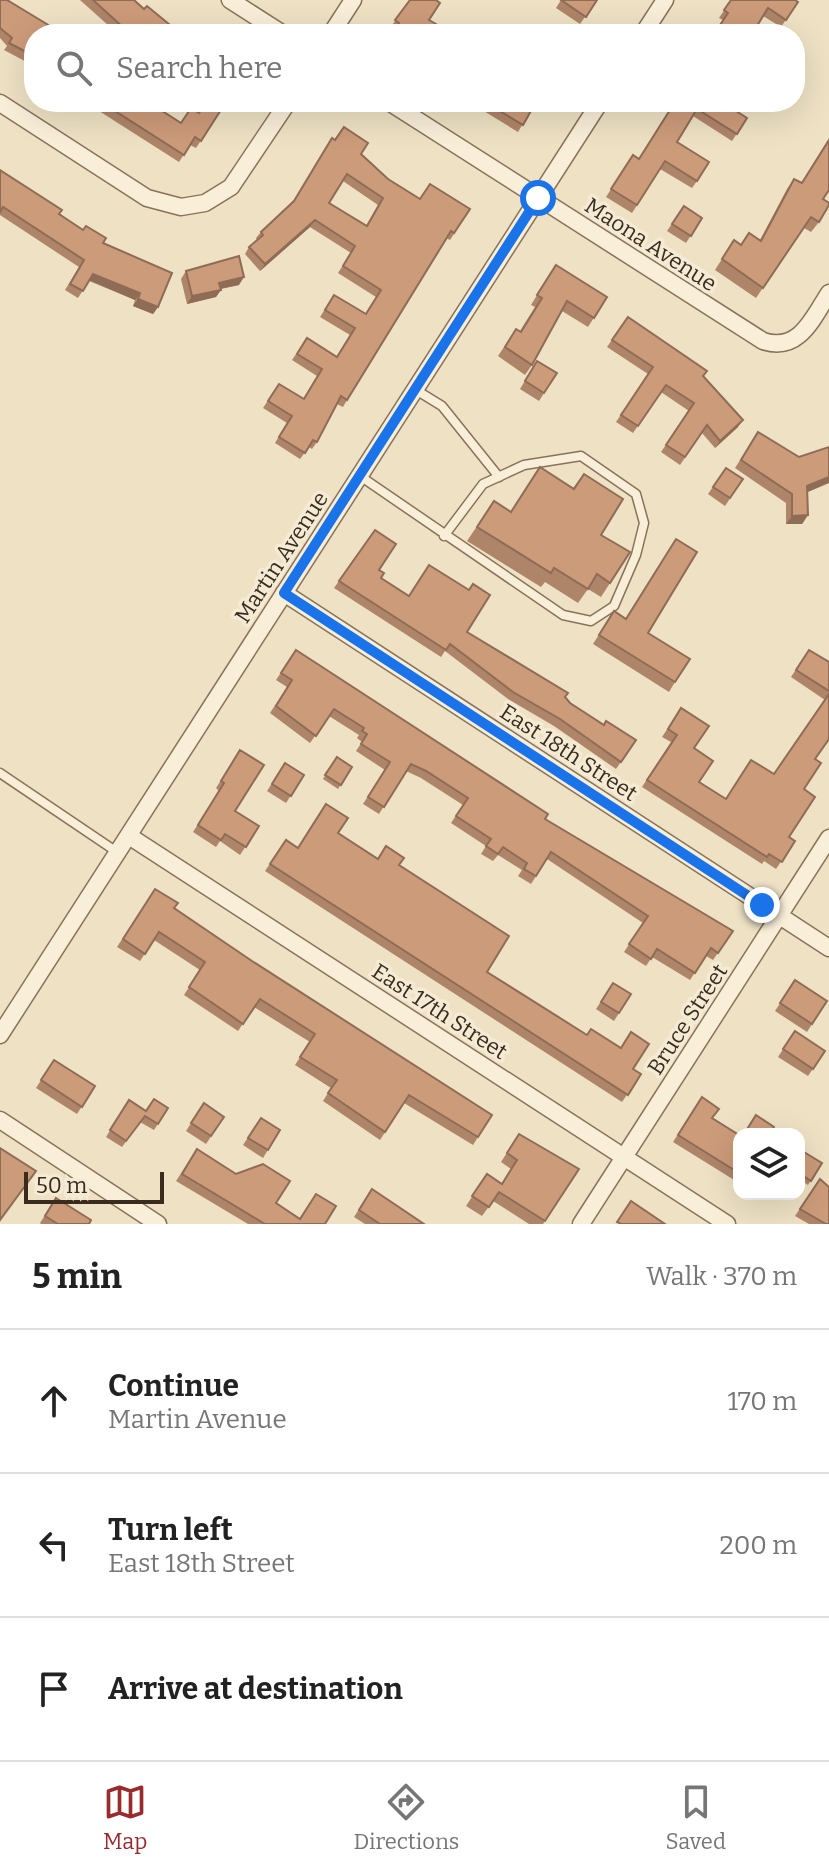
<!DOCTYPE html>
<html lang="en">
<head>
<meta charset="utf-8">
<style>
  body { margin:0; font-family:Bitter,serif; background:#f2f2f2; color:#222 }
  .controls { position:absolute; right:24px; bottom:24px; display:grid; overflow:hidden; border-radius:16px; box-shadow:0 8px 32px #0002 }
  .controls button { width:72px; height:72px; display:grid; place-items:center; padding:0; border:0; border-bottom:2px solid #e0e0e0; background:#fff; color:#222; font:40px sans-serif }
  .scale { position:absolute; left:24px; bottom:20px; width:140px; box-sizing:border-box; padding-left:8px; border:4px solid #392b1e; border-top:0; font-size:22px; line-height:28px; white-space:nowrap; color:#392b1e; -webkit-text-stroke:6px #f5ebd4; paint-order:stroke }
  .stop { position:absolute; width:24px; height:24px; margin:-18px; border:6px solid #1a73e8; border-radius:50%; background:#fff }
  .stop.end { background:#1a73e8; border-color:#fff; box-shadow:0 2px 8px #0008 }
  .list { margin:0; padding:0; list-style:none }
  h2 { display:flex; justify-content:space-between; align-items:center; height:104px; margin:0; padding:0 32px; font-size:34px }
  h2 small { font-size:26px; font-weight:400; color:#767676 }
  .list li { display:grid; grid-template-columns:52px 1fr auto; gap:24px; align-items:center; box-sizing:border-box; height:144px; padding:0 32px; border-top:2px solid #e0e0e0 }
  .list b { display:block; font-size:30px; white-space:nowrap }
  .list p { margin:0; font-size:26px; white-space:nowrap; color:#767676 }
  .list em { font-size:26px; font-style:normal; color:#767676 }
  .icon { flex:none; width:44px; height:44px; fill:none; stroke:currentColor; stroke-width:2; stroke-linecap:round; stroke-linejoin:round }
  .map { position:relative; flex:none; width:829px; height:1224px; overflow:hidden }
  .search { position:absolute; background:#fff; box-shadow:0 8px 32px #0002; left:24px; right:24px; top:24px; height:88px; display:flex; align-items:center; gap:20px; box-sizing:border-box; padding:0 28px; border-radius:32px; color:#767676; font-size:30px }
  .sheet { height:536px; background:#fff }
  nav { display:flex; justify-content:space-around; align-items:center; box-sizing:border-box; height:112px; border-top:2px solid #e0e0e0; background:#fff; font-size:22px; color:#767676 }
  nav a { display:grid; justify-items:center; gap:4px }
  nav .on { color:#972b2e }
  .map>svg:first-child { display:block }
  .lines { fill:none; stroke-linecap:round; stroke-linejoin:round }
  .service-casing { stroke:#89725b; stroke-width:11 }
  .minor-casing { stroke:#89725b; stroke-width:19 }
  .service { stroke:#f9eed8; stroke-width:8 }
  .minor { stroke:#f9eed8; stroke-width:16 }
  .wall { fill:#af8569; fill-rule:evenodd }
  .shaded-wall { fill:#8f6c55 }
  .building { fill:#cc9b7a; stroke:#8f6c55; stroke-width:2; fill-rule:evenodd }
  .route { stroke:#1a73e8; stroke-width:10 }
  .labels { text-anchor:middle; stroke-width:7; stroke-linejoin:round; paint-order:stroke }
  .street-label { font-size:22px; fill:#392b1e; stroke:#f5ebd4 }
</style>
</head>
<body>
<div class="map">
<svg width="829" height="1224" viewBox="0 0 829 1224">
  <rect width="100%" height="100%" fill="#eee1c4"/>
  <g class="lines">
    <defs>
      <g id="service">
        <polyline points="416,390 442,406 499,477"/>
        <polyline points="360,476 563,615 591,621 614,606 636,555 644,523 636,494 581,456 524,465 483,484 444,536"/>
        <polyline points="0,773 117,852"/>
      </g>
      <g id="minor">
        <polyline points="230,0 283,34"/>
        <polyline points="331,34 353,0"/>
        <polyline points="643,34 665,0"/>
        <path d="M389,102L763,341C799,353 813,318 829,293"/>
        <polyline points="0,103 147,198 181,207 205,203 231,187 288,102"/>
        <polyline points="284,593 829,948"/>
        <polyline points="129,836 727,1224"/>
        <polyline points="0,1035 600,102"/>
        <polyline points="0,1120 158,1224"/>
        <polyline points="581,1224 829,838"/>
      </g>
    </defs>
    <use href="#service" class="service-casing"/>
    <use href="#minor" class="minor-casing"/>
    <use href="#service" class="service"/>
    <use href="#minor" class="minor"/>
  </g>
  <g class="wall">
    <polygon points="0,0 47,31 34,34 34,66 4,50 7,46 0,38"/>
    <polygon points="80,0 134,0 144,9 181,34 118,34"/>
    <polygon points="410,0 429,20 394,30 390,28"/>
    <polygon points="561,0 597,0 580,24 556,8"/>
    <polygon points="731,0 798,2 781,27 763,16 723,20 719,18"/>
    <polygon points="85,102 154,102 153,105 181,123 199,113 200,110 194,104 195,102 226,102 196,148 190,145 179,162"/>
    <polygon points="469,102 536,102 518,132"/>
    <polygon points="674,102 747,118 732,141 693,116 677,142 697,181 692,188 660,169 632,213 606,197 633,155 639,159"/>
    <path d="M332,138L361,154L388,179L420,199L470,209L450,240L446,238L347,400L343,407L337,404L317,442L312,449L309,447L300,459L275,443L287,423L263,408L279,384L303,399L317,376L292,360L307,338L337,357L350,335L320,317L334,295L365,314L376,297L338,273L351,253L310,227L260,271L245,254L249,247L257,240L256,238L261,232L293,203ZM343,181L378,205L366,226L329,203Z"/>
    <polygon points="829,139 829,190 823,199 819,222 811,232 804,228 756,298 715,270 734,240 741,244 749,233 760,240 787,189 794,179 801,183"/>
    <polygon points="0,170 59,214 103,243 158,307 153,314 133,306 135,300 89,281 78,298 65,290 79,267 0,215"/>
    <polygon points="684,206 702,218 686,243 667,231"/>
    <polygon points="186,271 239,285 221,289 216,297 187,304 181,279"/>
    <polygon points="550,274 607,297 588,327 562,311 532,365 525,375 498,356 516,329 520,331 535,307 531,305"/>
    <polygon points="628,317 703,376 738,427 715,448 702,433 680,465 661,452 689,411 661,392 633,433 616,422 648,374 607,347"/>
    <polygon points="537,361 557,373 539,401 520,389"/>
    <polygon points="758,432 807,492 808,515 802,524 786,524 786,503 735,468"/>
    <polygon points="540,467 573,488 584,474 601,535 610,583 601,597 588,589 578,603 545,582 541,587 467,541 494,501 511,512"/>
    <polygon points="726,468 743,479 725,506 708,494"/>
    <polygon points="375,530 381,578 565,697 570,703 604,725 636,740 616,769 554,726 508,699 445,651 441,657 334,588"/>
    <polygon points="614,611 648,633 675,682 669,692 593,644"/>
    <polygon points="296,650 545,819 733,931 713,960 706,956 690,980 652,957 646,966 624,952 643,923 547,859 531,884 518,876 522,870 498,855 493,861 481,854 486,846 451,823 463,805 421,778 406,771 379,814 363,804 385,770 356,751 362,742 357,738 359,735 329,716 310,743 270,713 287,687 276,680"/>
    <polygon points="809,650 829,662 829,739 815,759 804,789 789,837 795,841 776,869 764,861 762,864 642,787 671,742 662,737 681,708 694,748 699,782 726,799 774,774 825,700 791,677"/>
    <polygon points="240,750 235,811 259,826 240,855 220,841 216,847 193,832 219,791 216,788"/>
    <polygon points="337,757 352,767 338,789 323,779"/>
    <polygon points="285,763 304,775 286,803 267,791"/>
    <polygon points="338,833 377,858 399,865 487,972 641,1074 622,1102 265,871 286,840 298,848"/>
    <polygon points="155,889 174,908 252,961 492,1115 473,1145 404,1103 380,1140 323,1101 331,1088 295,1065 310,1042 254,1007 238,1031 184,995 200,970 154,940 140,961 117,947"/>
    <polygon points="795,980 827,1001 807,1032 775,1011"/>
    <polygon points="613,983 631,994 614,1021 596,1009"/>
    <polygon points="795,1031 825,1051 808,1076 778,1057"/>
    <polygon points="54,1060 95,1086 77,1114 36,1088"/>
    <polygon points="702,1097 712,1118 739,1135 739,1183 673,1142"/>
    <polygon points="129,1100 146,1111 168,1108 154,1130 140,1122 122,1147 106,1137"/>
    <polygon points="204,1103 224,1117 206,1144 186,1131"/>
    <polygon points="261,1118 280,1130 263,1158 243,1145"/>
    <polygon points="519,1134 579,1169 543,1224 529,1224 493,1201 482,1216 466,1206 487,1174 502,1184 511,1169 501,1162"/>
    <polygon points="197,1149 300,1219 325,1224 248,1224 176,1181"/>
    <polygon points="799,1149 822,1163 808,1185 799,1179"/>
    <polygon points="820,1179 829,1224 809,1224 795,1216"/>
    <polygon points="372,1189 424,1224 365,1224 354,1217"/>
    <polygon points="56,1198 89,1224 41,1224 40,1223"/>
  </g>
  <g class="shaded-wall">
    <polygon points="315,220 310,227 260,271 265,264"/>
    <polygon points="93,274 140,293 135,300 89,280"/>
    <polygon points="244,277 239,285 214,290 219,283"/>
    <polygon points="221,290 216,297 187,304 192,296"/>
    <polygon points="138,299 158,307 153,314 133,306"/>
    <polygon points="743,420 738,427 715,448 720,441"/>
    <polygon points="829,477 829,483 801,495 807,486"/>
    <polygon points="808,515 802,524 786,524 792,516"/>
  </g>
  <g class="building">
    <polygon points="0,0 7,0 50,26 47,31 52,34 34,34 34,56 9,43 12,38 0,28"/>
    <polygon points="93,0 134,0 144,9 147,6 181,34 125,34 124,33 126,30"/>
    <polygon points="410,0 436,0 440,3 429,20 436,24 430,34 392,34 399,23 395,20"/>
    <polygon points="561,0 597,0 586,17"/>
    <polygon points="731,0 795,0 798,2 786,20 768,8 752,34 714,34 728,13 724,10"/>
    <polygon points="101,102 154,102 153,105 181,123 191,108 199,113 206,103 204,102 226,102 201,141 195,137 184,155"/>
    <polygon points="485,102 536,102 523,125"/>
    <polygon points="675,102 722,102 747,118 737,134 697,109 677,142 709,162 697,181 665,161 637,205 611,189 633,155 639,159"/>
    <path d="M344,127L368,143L361,154L388,179L420,199L430,184L470,209L454,233L451,231L347,400L341,396L317,442L313,440L305,453L279,437L292,416L268,401L279,384L304,399L322,369L297,354L307,338L337,357L355,328L325,310L334,295L366,314L381,290L343,266L355,246L315,220L265,264L249,247L263,235L261,232L294,201L332,138L335,140ZM347,174L383,198L367,226L329,203Z"/>
    <polygon points="829,140 829,190 823,199 829,203 829,205 819,222 811,217 763,288 722,259 734,240 741,245 749,233 761,241 794,179 802,183"/>
    <polygon points="0,170 62,210 59,214 83,230 86,226 106,238 103,243 172,273 158,307 138,299 140,293 93,274 83,291 70,284 84,260 3,207 0,212"/>
    <polygon points="684,206 702,218 691,236 672,224"/>
    <polygon points="239,256 244,277 219,283 221,290 192,296 186,271"/>
    <polygon points="556,265 607,297 594,318 567,301 532,365 505,347 516,329 521,332 542,298 537,295"/>
    <polygon points="628,317 707,371 703,376 743,420 720,441 707,425 685,457 666,445 694,403 666,385 638,426 621,415 653,367 612,340"/>
    <polygon points="537,361 557,373 544,393 525,381"/>
    <polygon points="758,432 799,457 829,447 829,477 807,486 808,515 792,516 792,494 741,460"/>
    <polygon points="540,467 574,489 584,474 623,499 601,535 630,552 610,583 597,574 588,589 554,568 551,573 477,527 494,501 511,512"/>
    <polygon points="726,468 743,479 730,498 713,487"/>
    <polygon points="375,530 396,544 379,570 384,573 381,578 409,596 429,565 469,590 473,584 490,595 467,632 568,693 565,697 570,703 604,725 606,721 636,740 621,762 560,719 513,692 450,644 446,650 339,581"/>
    <polygon points="676,539 697,552 648,633 690,659 675,682 599,635 614,611 626,619"/>
    <polygon points="296,650 548,814 545,819 733,931 718,953 711,948 695,973 657,949 651,959 629,944 648,916 551,852 536,876 524,869 527,863 503,847 498,854 486,846 491,839 456,816 468,798 426,771 411,764 384,807 368,797 390,762 361,744 367,734 362,731 364,728 334,709 316,736 276,706 292,680 281,673"/>
    <polygon points="809,650 829,662 829,691 796,670"/>
    <polygon points="829,694 829,739 815,759 821,763 804,789 815,797 789,837 795,841 782,862 769,854 767,857 647,780 677,735 668,729 681,708 709,726 694,748 713,761 699,782 726,799 751,760 774,774"/>
    <polygon points="240,750 264,765 235,811 259,826 246,847 225,834 221,840 198,825 224,783 221,781"/>
    <polygon points="337,757 352,767 341,785 325,775"/>
    <polygon points="285,763 304,775 291,796 272,784"/>
    <polygon points="326,804 348,818 338,833 378,859 386,846 404,858 399,865 509,936 487,972 587,1035 591,1029 621,1048 631,1032 649,1044 633,1069 641,1074 628,1095 270,864 286,840 298,848"/>
    <polygon points="155,889 178,903 174,908 252,961 492,1115 478,1137 409,1095 385,1132 328,1093 337,1080 300,1057 315,1034 260,999 243,1024 189,987 205,962 159,932 145,954 123,939"/>
    <polygon points="795,980 827,1001 812,1024 780,1003"/>
    <polygon points="613,983 631,994 619,1013 601,1002"/>
    <polygon points="795,1031 825,1051 813,1069 783,1049"/>
    <polygon points="54,1060 95,1086 82,1107 41,1080"/>
    <polygon points="702,1097 719,1109 712,1118 739,1135 739,1173 678,1135"/>
    <polygon points="154,1099 168,1108 158,1124 145,1116 126,1141 110,1130 129,1100 146,1111"/>
    <polygon points="204,1103 224,1117 211,1136 191,1123"/>
    <polygon points="756,1115 774,1127 770,1134 744,1134"/>
    <polygon points="261,1118 280,1130 268,1150 248,1138"/>
    <polygon points="519,1134 579,1169 545,1221 499,1192 489,1207 472,1196 487,1174 502,1184 517,1160 507,1153"/>
    <polygon points="0,1148 36,1171 0,1220"/>
    <polygon points="197,1149 236,1174 263,1164 290,1181 276,1203 300,1219 316,1194 336,1206 325,1224 265,1224 182,1174"/>
    <polygon points="799,1149 822,1163 811,1181 799,1173"/>
    <polygon points="820,1179 829,1187 829,1224 826,1224 800,1209"/>
    <polygon points="372,1189 424,1224 380,1224 359,1210"/>
    <polygon points="56,1198 91,1220 89,1224 58,1224 45,1216"/>
    <polygon points="631,1201 665,1224 621,1224 617,1222"/>
  </g>
  <g class="lines">
    <polyline class="route" points="538,198 284,593 762,905"/>
  </g>
  <g class="labels">
    <g class="street-label">
      <text transform="translate(651 244) rotate(33)" y="8">Maona Avenue</text>
      <text transform="translate(281 557) rotate(-57)" y="8">Martin Avenue</text>
      <text transform="translate(569 752) rotate(33)" y="8">East 18th Street</text>
      <text transform="translate(440 1011) rotate(33)" y="8">East 17th Street</text>
      <text transform="translate(687 1019) rotate(-57)" y="8">Bruce Street</text>
    </g>
  </g>
</svg>
<div class="controls">
<button><svg class="icon" aria-label="layers" viewBox="0 0 24 24"><path d="M12 4l9 5-9 5-9-5zM3 14l9 5 9-5"/></svg></button>
</div>
<div class="scale">50 m</div>
<div class="stop" style="left:538px;top:198px"></div>
<div class="stop end" style="left:762px;top:905px"></div>
<div class="search"><svg class="icon" aria-label="search" viewBox="0 0 24 24"><circle cx="10" cy="10" r="6"/><path d="M15 15l6 6"/></svg>Search here</div>
</div>
<section class="sheet">
<h2>5 min<small>Walk · 370 m</small></h2>
<ul class="list">
<li><svg class="icon" aria-label="ahead" viewBox="0 0 24 24"><path d="M12 20V5M6 11l6-6 6 6"/></svg><div><b>Continue</b><p>Martin Avenue</p></div><em>170 m</em></li>
<li><svg class="icon" aria-label="left" viewBox="0 0 24 24"><path d="M17 20v-9H6M10 6l-5 5 5 5"/></svg><div><b>Turn left</b><p>East 18th Street</p></div><em>200 m</em></li>
<li><svg class="icon" aria-label="arrive" viewBox="0 0 24 24"><path d="M6 21V4h12l-3 4 3 4H6"/></svg><div><b>Arrive at destination</b></div></li>
</ul>
</section>
<nav>
<a class="on"><svg class="icon" aria-label="map" viewBox="0 0 24 24"><path d="M3 6l6-2 6 2 6-2v14l-6 2-6-2-6 2zM9 4v14M15 6v14"/></svg>Map</a>
<a><svg class="icon" aria-label="directions" viewBox="0 0 24 24"><path d="M12 3l9 9-9 9-9-9zM9 14v-3h6M13 9l2 2-2 2"/></svg>Directions</a>
<a><svg class="icon" aria-label="saved" viewBox="0 0 24 24"><path d="M7 4h10v16l-5-4-5 4z"/></svg>Saved</a>
</nav>
</body>
</html>
